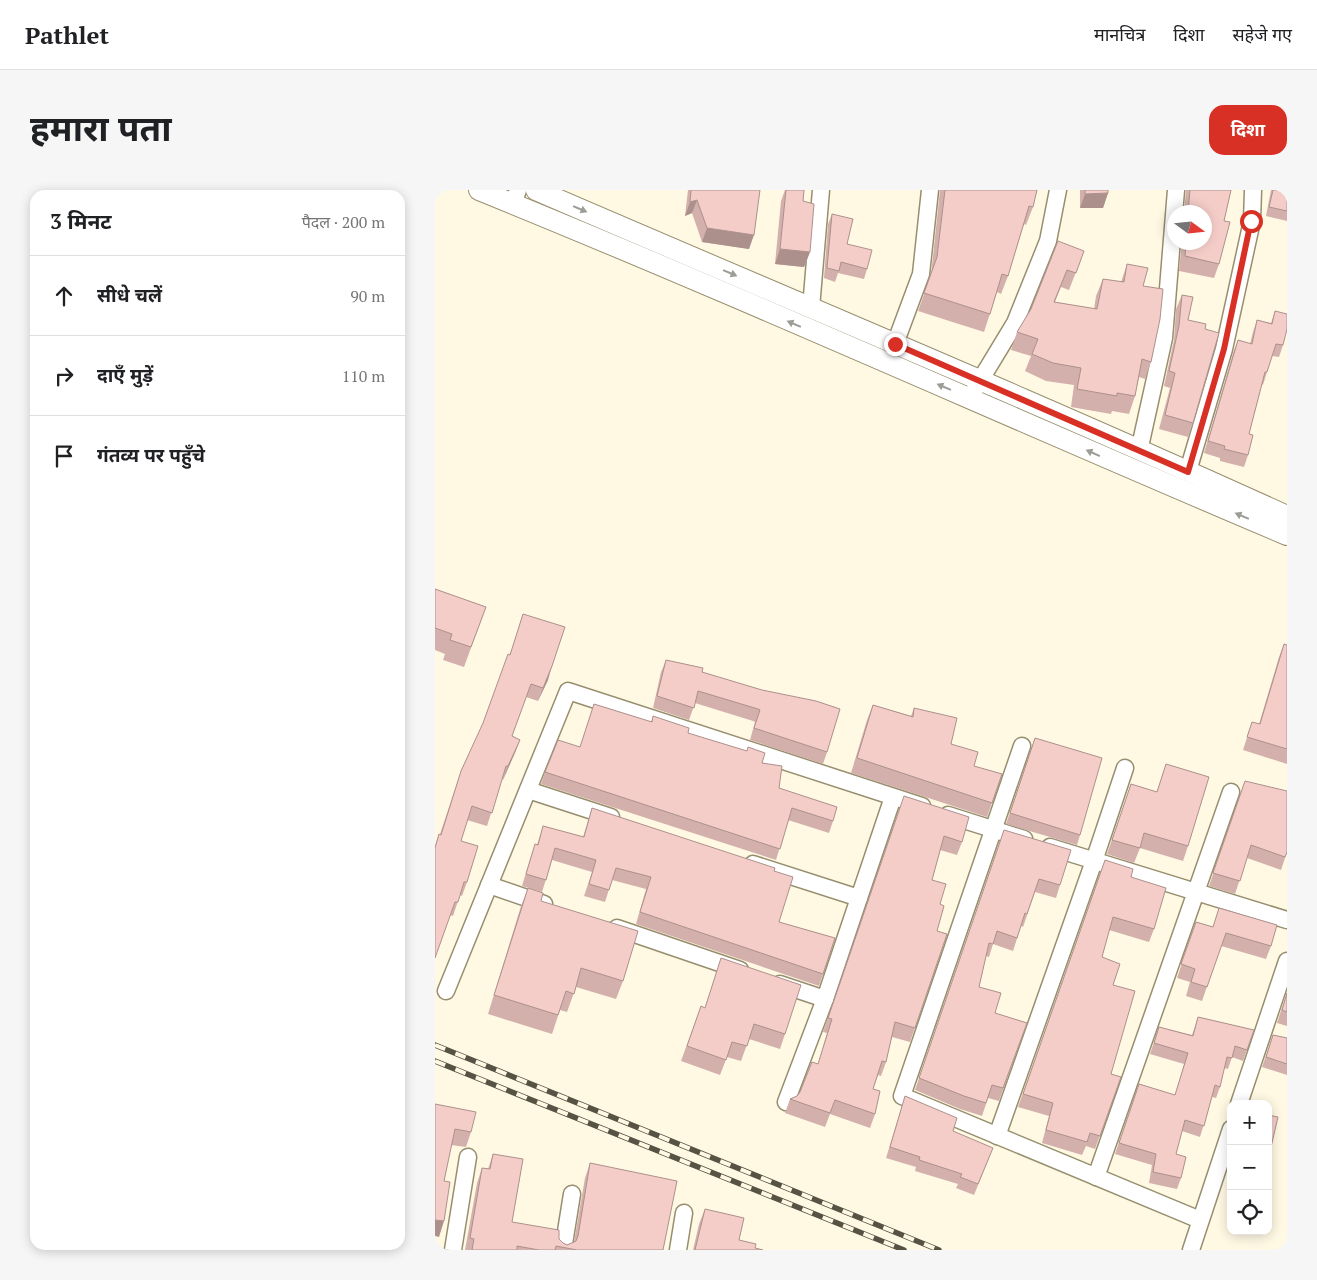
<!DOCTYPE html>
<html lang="hi">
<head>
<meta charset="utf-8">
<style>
  body { margin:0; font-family:"PT Serif","Noto Sans Devanagari",serif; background:#f6f6f6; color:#202124 }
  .controls { position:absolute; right:15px; bottom:15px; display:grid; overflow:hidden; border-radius:10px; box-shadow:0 2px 12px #0003 }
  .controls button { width:45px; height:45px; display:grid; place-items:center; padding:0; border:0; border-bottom:1px solid #e0e0e0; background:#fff; color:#202124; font:25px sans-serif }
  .compass { position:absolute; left:732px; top:15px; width:45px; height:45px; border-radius:50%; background:#fff; box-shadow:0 2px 12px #0003; rotate:105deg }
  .stop { position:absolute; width:15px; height:15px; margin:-11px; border:4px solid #d93025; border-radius:50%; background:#fff }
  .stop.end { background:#d93025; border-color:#fff; box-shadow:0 1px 5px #0008 }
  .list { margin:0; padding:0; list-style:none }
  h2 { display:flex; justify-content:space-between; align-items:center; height:65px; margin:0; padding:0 20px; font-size:21px }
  h2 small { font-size:16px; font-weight:400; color:#757577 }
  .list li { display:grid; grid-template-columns:32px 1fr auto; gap:15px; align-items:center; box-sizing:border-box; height:80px; padding:0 20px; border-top:1px solid #e0e0e0 }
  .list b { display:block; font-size:19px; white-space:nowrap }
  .list em { font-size:16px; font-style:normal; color:#757577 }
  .icon { flex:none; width:28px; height:28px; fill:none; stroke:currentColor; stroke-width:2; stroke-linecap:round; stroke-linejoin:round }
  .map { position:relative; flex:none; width:852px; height:1060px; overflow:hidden; border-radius:15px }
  header { display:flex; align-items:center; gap:30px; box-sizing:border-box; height:70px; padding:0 25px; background:#fff; border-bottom:1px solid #e0e0e0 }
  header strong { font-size:24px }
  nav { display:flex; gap:28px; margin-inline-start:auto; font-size:18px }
  .intro { display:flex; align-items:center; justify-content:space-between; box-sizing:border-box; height:120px; padding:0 30px }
  h1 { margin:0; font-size:35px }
  .button { padding:12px 22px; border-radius:15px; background:#d93025; color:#fff; font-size:18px; font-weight:700 }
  main { display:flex; gap:30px; padding:0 30px }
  aside { flex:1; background:#fff; border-radius:15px; box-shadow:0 2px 12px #0003 }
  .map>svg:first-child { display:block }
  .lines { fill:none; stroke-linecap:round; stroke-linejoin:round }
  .minor-casing { stroke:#978e6e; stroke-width:19 }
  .tertiary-casing { stroke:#978e6e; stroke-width:22 }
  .minor { stroke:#fff; stroke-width:16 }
  .tertiary { stroke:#fff; stroke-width:20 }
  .rail-casing { stroke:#565244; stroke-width:5.5 }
  .rail { stroke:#fff9e4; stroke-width:4; stroke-dasharray:11; stroke-linecap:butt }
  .wall { fill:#d3b0ac }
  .shaded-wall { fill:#ac908c }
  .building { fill:#f5cdc8; stroke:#ac908c }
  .oneway { fill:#9d9c96 }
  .route { stroke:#d93025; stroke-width:6 }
</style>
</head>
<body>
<header>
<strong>Pathlet</strong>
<nav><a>मानचित्र</a><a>दिशा</a><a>सहेजे गए</a></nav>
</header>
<div class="intro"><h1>हमारा पता</h1><a class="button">दिशा</a></div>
<main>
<aside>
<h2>3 मिनट<small>पैदल · 200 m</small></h2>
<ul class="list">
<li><svg class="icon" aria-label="ahead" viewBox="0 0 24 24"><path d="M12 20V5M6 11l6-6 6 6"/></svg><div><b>सीधे चलें</b></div><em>90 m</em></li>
<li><svg class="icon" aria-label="right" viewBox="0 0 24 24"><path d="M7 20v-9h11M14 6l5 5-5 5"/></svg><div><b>दाएँ मुड़ें</b></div><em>110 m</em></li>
<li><svg class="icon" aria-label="arrive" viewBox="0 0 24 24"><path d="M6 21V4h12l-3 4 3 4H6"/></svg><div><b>गंतव्य पर पहुँचे</b></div></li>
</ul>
</aside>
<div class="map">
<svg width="852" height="1060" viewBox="0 0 852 1060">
  <rect width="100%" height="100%" fill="#fff9e4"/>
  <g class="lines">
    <defs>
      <g id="minor">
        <polyline points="78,14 83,0"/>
        <polyline points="376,118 386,0"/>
        <polyline points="460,154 486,84 495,0"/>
        <polyline points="540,199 580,133 613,51 623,0"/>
        <polyline points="704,261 729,148 741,0"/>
        <polyline points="753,281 789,159 817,31 818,0"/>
        <polyline points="587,556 467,906 765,1030"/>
        <polyline points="93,600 176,627"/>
        <polyline points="513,625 589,649"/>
        <polyline points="615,657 852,730"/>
        <polyline points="318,674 424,708"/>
        <polyline points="54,695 109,714"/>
        <polyline points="182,738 305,780"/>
        <polyline points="345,794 390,809"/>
        <polyline points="11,801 133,501 487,616"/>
        <polyline points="351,912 390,809 458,607"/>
        <polyline points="804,914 852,771"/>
        <polyline points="562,946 659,671 690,578"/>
        <polyline points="661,987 796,602"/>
        <polyline points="18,1060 33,967"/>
        <polyline points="128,1060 137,1004"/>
        <polyline points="243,1060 249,1023"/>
        <polyline points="756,1060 796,939"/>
      </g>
      <g id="tertiary">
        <path d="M44,0C315,110 582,231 852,345"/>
        <path d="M101,0C351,108 604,213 852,326"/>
      </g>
    </defs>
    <use href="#minor" class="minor-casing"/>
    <use href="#tertiary" class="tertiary-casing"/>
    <use href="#minor" class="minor"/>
    <use href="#tertiary" class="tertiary"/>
    <defs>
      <g id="rail">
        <polyline points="0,855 504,1060"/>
        <polyline points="0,871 469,1060"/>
      </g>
    </defs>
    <use href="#rail" class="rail-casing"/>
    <use href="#rail" class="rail"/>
  </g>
  <g class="wall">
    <polygon points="253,0 325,0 314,59 267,52 257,23 250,26"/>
    <polygon points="350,0 369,0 368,11 375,62 369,77 340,74 346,11"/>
    <polygon points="505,0 602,0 598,17 591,35 589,34 573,86 566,104 562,102 549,142 483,121 496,85"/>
    <polygon points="645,0 673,0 673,3 668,18 645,18"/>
    <polygon points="751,0 796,0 789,31 784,74 779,88 744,81 747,52 770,52 770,22 749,22"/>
    <polygon points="836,0 852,0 852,31 831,26"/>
    <polygon points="397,24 412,54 432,79 429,89 403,83 400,92 389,88 393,34"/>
    <polygon points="649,61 634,100 626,97 620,112 659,119 661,106 668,89 686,92 692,74 708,96 716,172 710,189 704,187 700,206 694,224 677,221 676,224 636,217 639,195 611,191 590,181 596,166 576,160 582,142 596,119"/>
    <polygon points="747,105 753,130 770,139 758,233 753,247 724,239 735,198 729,196 739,150 741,119"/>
    <polygon points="840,121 848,155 844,167 837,166 832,182 828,195 827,194 814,244 813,265 809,277 785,271 785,268 769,263 798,163 803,150 815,154 818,142 822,130 836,133"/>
    <polygon points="0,399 51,417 29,477 8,470 10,464 0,460"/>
    <polygon points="88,424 113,490 103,511 91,507 77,546 85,550 68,590 67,589 52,636 32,630 26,651 32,692 27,706 25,705 18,726 15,725 0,768 0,656 4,644 5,644 26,581 48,534 75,465"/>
    <polygon points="849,454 852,455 852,574 808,560 817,532 824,534 844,467"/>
    <polygon points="231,470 267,482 392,562 388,574 315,550 320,532 318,531 260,513 254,530 218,518 226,482"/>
    <polygon points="159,514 216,532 218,526 253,543 327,573 344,598 398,631 394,643 353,630 341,670 106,594 110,582 145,557"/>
    <polygon points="438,515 476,526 479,518 516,554 539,576 567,584 552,627 416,583 432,530"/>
    <polygon points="600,548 645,645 642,655 571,634"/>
    <polygon points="731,574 753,656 748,671 705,658 699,673 672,664 696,594 722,602"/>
    <polygon points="810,591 852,662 846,680 812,668 800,704 774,696"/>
    <polygon points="157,618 339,681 344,732 400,748 384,796 201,734 211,699 177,690 170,712 149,706 157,682 117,670 107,702 87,696 96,666 100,654 102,655 108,636 148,647"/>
    <polygon points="464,620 527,652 522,665 505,660 497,690 505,714 502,741 512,744 475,852 457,847 451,872 446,886 443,885 438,899 440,924 435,938 395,924 390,937 350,923 355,909 362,906 365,902 383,874 392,843 388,842"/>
    <polygon points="569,640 625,695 621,708 600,702 588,737 586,736 578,761 558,754 554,767 551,766 544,797 560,823 592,833 564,911 553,908 547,926 525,919 480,900"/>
    <polygon points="670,670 696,687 719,739 714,752 674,740 667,767 678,795 676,884 686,887 660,959 651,956 647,965 607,953 614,926 583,917"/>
    <polygon points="93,698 188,791 181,809 141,797 132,822 125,820 117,844 53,824 86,716"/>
    <polygon points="784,718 836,756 831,769 786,756 767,811 751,806 755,792 742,788 761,732 778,737"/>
    <polygon points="286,768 350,844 345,859 314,849 306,871 292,867 285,885 246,871 266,816 270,818"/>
    <polygon points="852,802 852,836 842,833"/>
    <polygon points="763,827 819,840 808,871 797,867 793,879 789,878 785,897 781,908 777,907 765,947 747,941 741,964 746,988 742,999 714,993 717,975 680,964 704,894 740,905 749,874 715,864 724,837 757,845"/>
    <polygon points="838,845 852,848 852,885 827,877"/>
    <polygon points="470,906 554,968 539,1005 521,998 523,994 480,981 481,977 451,968"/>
    <polygon points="0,914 36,942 31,957 16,955 9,991 4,1047"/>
    <polygon points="58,964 77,1032 124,1049 128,1053 132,1055 139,1052 150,988 155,973 228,1060 30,1060 42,993 47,978 53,979"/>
    <polygon points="270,1019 304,1050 320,1058 328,1060 258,1060 264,1034"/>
  </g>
  <g class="shaded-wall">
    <polygon points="673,3 668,18 645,18 650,4"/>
    <polygon points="262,10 257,23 250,26 255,12"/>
    <polygon points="272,38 319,45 314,59 267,52"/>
    <polygon points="345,59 375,62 369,77 340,74"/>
    <polygon points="117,476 113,490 103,511 108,498"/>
    <polygon points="85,550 80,563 68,590 73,576"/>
    <polygon points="0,1030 9,1031 4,1047 0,1046"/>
  </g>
  <g class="building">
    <polygon points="256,0 325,0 319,45 272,38 262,10 255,12"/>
    <polygon points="351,0 369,0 368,11 379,14 375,62 345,59"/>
    <polygon points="510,0 602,0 598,17 594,16 573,86 567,84 555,124 489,103 502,67"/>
    <polygon points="650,0 673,0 673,3 650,4"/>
    <polygon points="755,0 796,0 789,31 795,32 784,74 750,66 751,52 770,52 770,22 753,22"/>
    <polygon points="838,0 852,0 852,21 834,17"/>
    <polygon points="397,24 418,29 412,54 437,60 432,79 406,72 404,81 392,78"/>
    <polygon points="623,51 649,61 641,83 632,80 619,112 662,119 668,89 689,92 692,74 713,78 708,96 728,99 725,129 716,172 707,169 700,206 682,203 682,206 642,199 646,178 618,173 597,164 603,149 582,142 596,119"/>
    <polygon points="747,105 758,107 753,130 771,134 770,139 784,143 758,233 730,225 740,183 734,181 744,136"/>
    <polygon points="840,121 852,124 852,139 848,155 841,154 832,182 830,182 814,244 818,245 813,265 789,259 790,256 773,251 803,150 817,154 822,130 837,134"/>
    <polygon points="0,399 51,417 36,457 15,450 17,444 0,438"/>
    <polygon points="88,424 130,437 117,476 108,498 96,494 77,546 85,550 73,576 71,576 57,623 37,616 26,651 43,656 32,692 29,692 23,712 20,712 0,768 0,658 4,644 6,645 26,581 48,533 73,464 75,465"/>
    <polygon points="849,454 852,455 852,559 812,547 817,532 825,534"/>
    <polygon points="231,470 268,478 267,482 327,500 381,511 405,519 392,562 319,538 325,520 323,519 263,501 259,518 222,506"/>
    <polygon points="159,514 217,532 218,526 254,538 253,543 312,561 313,557 330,563 327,573 347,576 344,598 402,617 398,631 357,618 345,659 110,582 123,550 145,557"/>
    <polygon points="438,515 478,527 479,518 522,528 516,554 543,562 539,576 567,584 557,613 422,568"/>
    <polygon points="600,548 667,568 645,645 575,623"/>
    <polygon points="731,574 774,587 753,656 709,643 705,658 677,650 696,594 722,602"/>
    <polygon points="810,591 852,601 852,662 850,667 816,655 805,691 778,683"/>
    <polygon points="469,606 534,627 527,652 509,646 497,690 511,694 505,714 509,716 502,741 512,744 480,838 460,832 451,872 447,871 438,899 445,901 440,924 400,910 395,923 355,909 362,906 365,902 377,872 383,874 397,829 393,828"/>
    <polygon points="157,618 340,678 339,681 358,687 344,732 400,748 388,784 205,722 216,687 181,678 174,700 154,694 161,670 120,658 111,690 91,684 100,654 103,655 108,636 149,647"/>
    <polygon points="569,640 636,660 625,695 604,689 592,724 590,723 582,748 562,741 558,754 554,753 544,797 566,803 560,823 592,833 568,898 557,895 551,913 529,906 484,888"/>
    <polygon points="670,670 698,679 696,687 731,698 719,739 678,727 667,767 685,774 678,795 700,801 676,884 686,887 665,946 655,943 652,952 611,940 618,913 588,904"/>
    <polygon points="93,698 108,703 106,711 203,741 188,791 146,778 139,804 131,801 123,825 59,805"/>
    <polygon points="784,718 842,735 836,756 791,743 772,797 756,792 760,779 746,774 761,732 778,737"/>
    <polygon points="286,768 366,795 350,844 319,834 312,856 297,852 291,870 252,856 266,816 270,818"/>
    <polygon points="852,803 852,822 847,820"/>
    <polygon points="763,827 819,840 812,860 800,856 797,868 792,867 785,897 780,895 769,936 750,930 741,964 751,967 746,988 718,982 721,964 684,953 704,894 740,905 753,863 719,853 724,837 758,846"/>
    <polygon points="838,845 852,848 852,874 831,867"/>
    <polygon points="470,906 522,928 518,941 558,958 543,994 525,987 527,984 484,970 485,967 455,957"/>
    <polygon points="0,914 41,922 36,942 20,939 9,991 15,992 9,1031 0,1030"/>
    <polygon points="833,925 843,927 833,970"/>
    <polygon points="58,964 88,969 77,1032 124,1040 124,1049 128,1053 132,1055 141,1051 143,1046 155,973 242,991 228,1060 142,1060 121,1056 120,1060 104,1060 82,1056 82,1060 37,1060 39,1049 35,1048 47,978 55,979"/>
    <polygon points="270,1019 309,1028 304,1050 321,1054 320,1058 328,1060 260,1060"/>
  </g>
  <defs><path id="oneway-solid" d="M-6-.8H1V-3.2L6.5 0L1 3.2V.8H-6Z" transform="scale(1.25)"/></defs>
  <g class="oneway">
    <use href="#oneway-solid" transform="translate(145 19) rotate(23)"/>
    <use href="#oneway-solid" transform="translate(295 83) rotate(23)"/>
    <use href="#oneway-solid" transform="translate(359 134) rotate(-157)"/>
    <use href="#oneway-solid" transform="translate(509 197) rotate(-157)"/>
    <use href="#oneway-solid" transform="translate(658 263) rotate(-156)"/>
    <use href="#oneway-solid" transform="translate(807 326) rotate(-157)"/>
  </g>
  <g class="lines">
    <polyline class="route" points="460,154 753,282 789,159 816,31"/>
  </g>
</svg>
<div class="controls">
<button>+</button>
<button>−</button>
<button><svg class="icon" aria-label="locate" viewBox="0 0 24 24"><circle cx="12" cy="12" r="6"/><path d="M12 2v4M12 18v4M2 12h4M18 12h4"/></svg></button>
</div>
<svg class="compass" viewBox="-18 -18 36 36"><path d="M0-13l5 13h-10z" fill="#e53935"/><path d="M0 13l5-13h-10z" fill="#757577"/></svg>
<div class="stop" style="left:816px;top:31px"></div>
<div class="stop end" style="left:460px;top:154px"></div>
</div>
</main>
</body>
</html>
